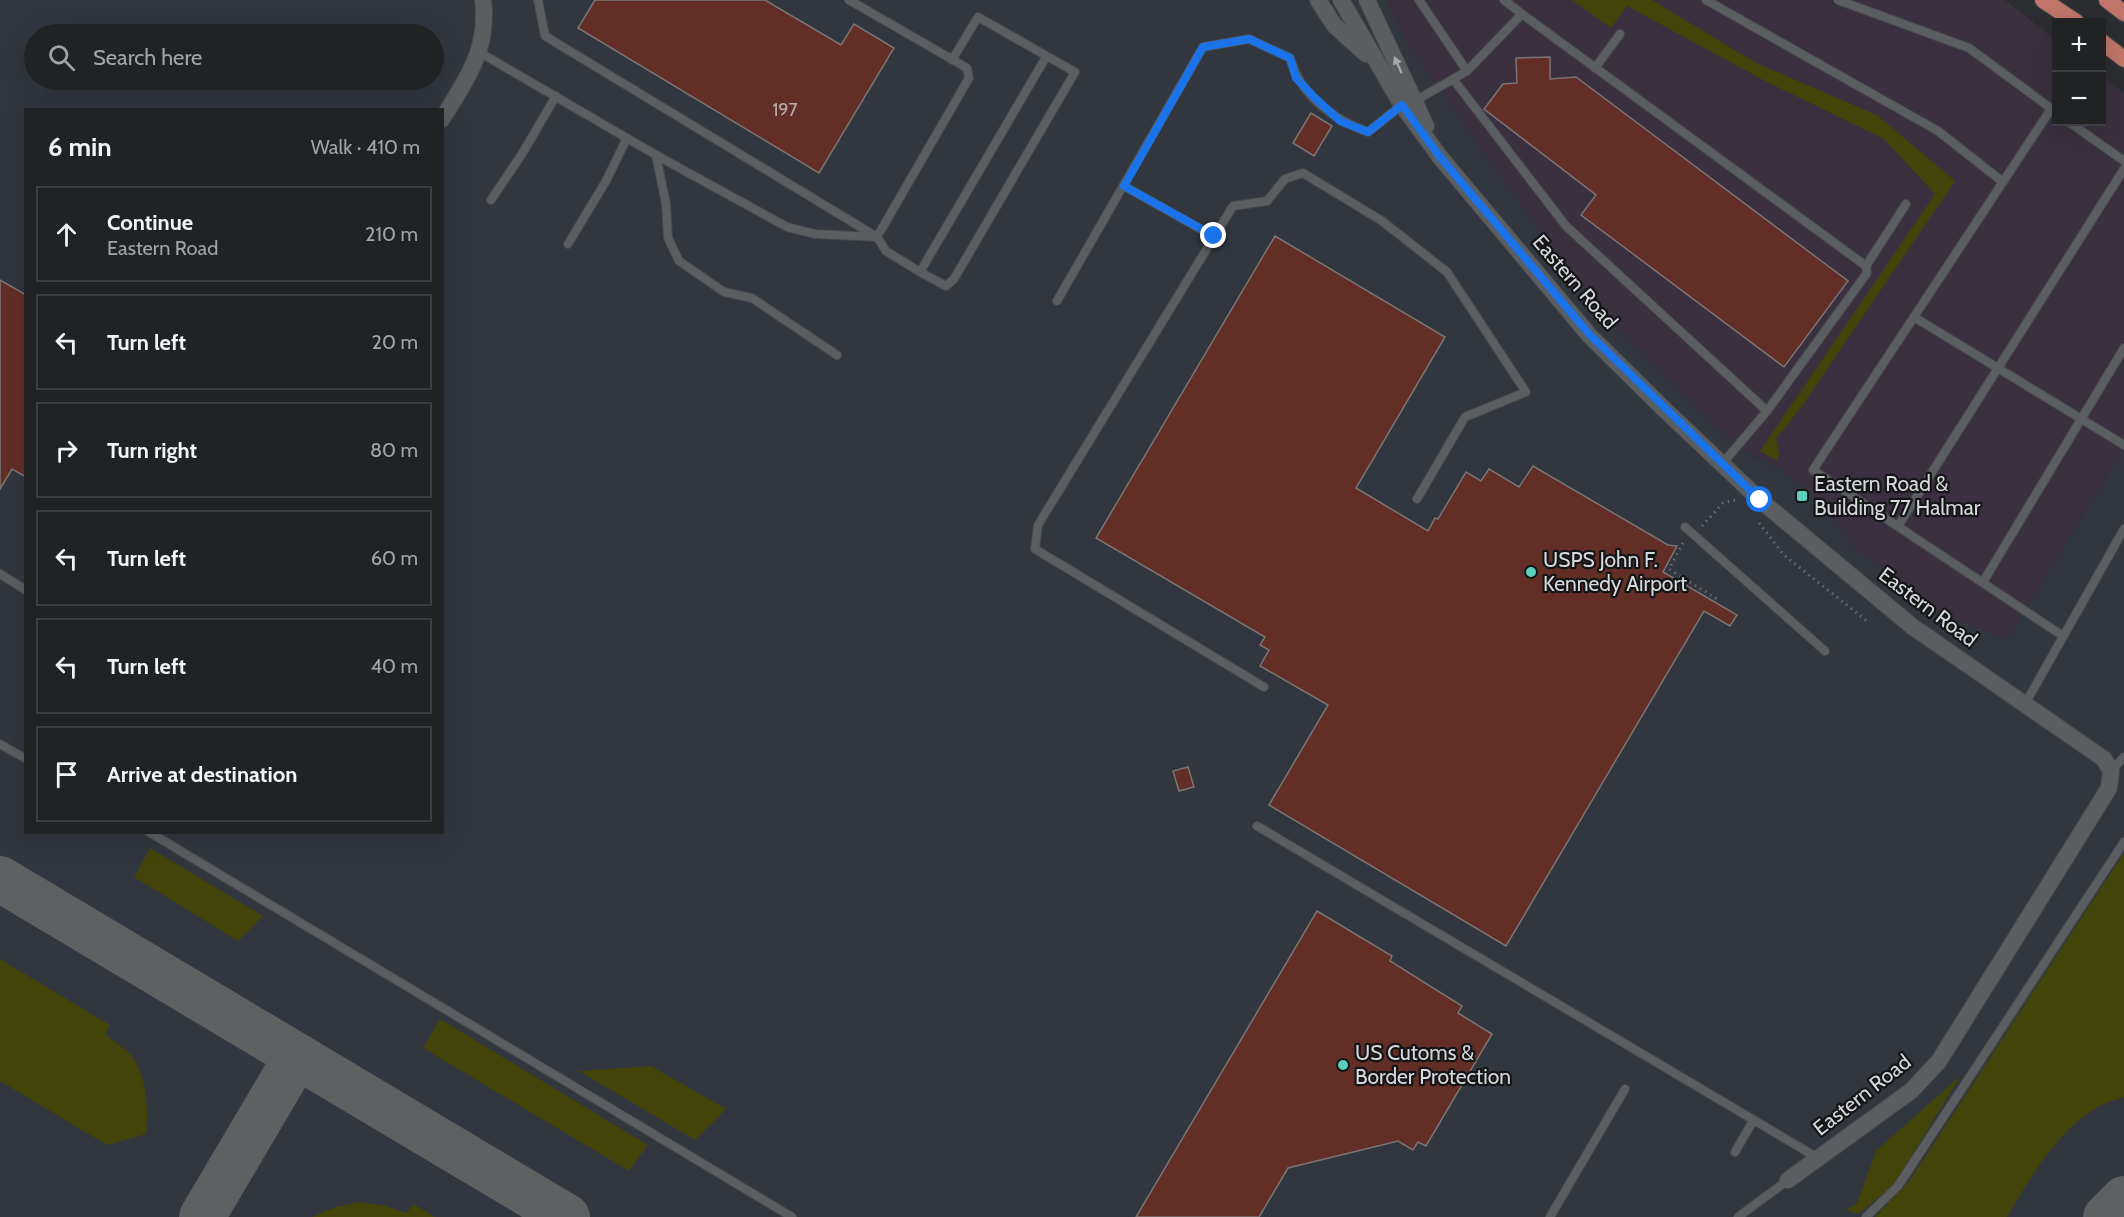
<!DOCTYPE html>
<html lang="en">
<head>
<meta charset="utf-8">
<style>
  body { margin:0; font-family:Cabin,sans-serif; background:#2d2f31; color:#f1f3f6 }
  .controls { position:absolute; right:18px; top:18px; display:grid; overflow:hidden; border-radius:0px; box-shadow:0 6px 24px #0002 }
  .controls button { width:54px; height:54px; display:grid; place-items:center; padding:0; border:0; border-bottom:2px solid #3d3f41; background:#202224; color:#f1f3f6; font:30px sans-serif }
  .stop { position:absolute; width:18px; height:18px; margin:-14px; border:4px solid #1a73e8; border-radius:50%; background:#fff }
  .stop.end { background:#1a73e8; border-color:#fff; box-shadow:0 2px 6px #0008 }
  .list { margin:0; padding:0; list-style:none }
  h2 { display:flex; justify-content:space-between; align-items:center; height:78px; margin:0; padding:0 24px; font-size:26px }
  h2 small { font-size:20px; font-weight:400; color:#a2a4a6 }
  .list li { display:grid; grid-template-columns:39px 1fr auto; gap:18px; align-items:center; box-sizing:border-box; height:96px; margin:0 12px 12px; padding:0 12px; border:2px solid #3d3f41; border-radius:0px }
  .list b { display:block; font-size:22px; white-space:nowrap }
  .list p { margin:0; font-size:20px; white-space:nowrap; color:#a2a4a6 }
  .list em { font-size:20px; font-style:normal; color:#a2a4a6 }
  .icon { flex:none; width:33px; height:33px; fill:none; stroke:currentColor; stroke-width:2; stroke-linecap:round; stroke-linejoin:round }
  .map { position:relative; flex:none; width:2124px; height:1217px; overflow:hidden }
  .search { position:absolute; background:#202224; box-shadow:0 6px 24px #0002; left:24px; top:24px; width:420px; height:66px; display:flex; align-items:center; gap:15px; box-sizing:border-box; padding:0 21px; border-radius:33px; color:#a2a4a6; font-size:22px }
  .panel { position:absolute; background:#202224; box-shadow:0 6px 24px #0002; left:24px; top:108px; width:420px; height:726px; border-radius:0px }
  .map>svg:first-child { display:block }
  .built { fill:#31363f; fill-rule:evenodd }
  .industrial { fill:#3a303f }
  .green { fill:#43440a }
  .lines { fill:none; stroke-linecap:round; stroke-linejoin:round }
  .taxiway { stroke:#5e6062; stroke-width:46 }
  .building { fill:#622e26; stroke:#7a7574; stroke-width:1.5 }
  .service-casing { stroke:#46484b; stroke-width:10 }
  .minor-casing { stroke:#46484b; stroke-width:18 }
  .trunk-casing { stroke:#46484b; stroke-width:18 }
  .path { stroke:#696a6d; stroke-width:3; stroke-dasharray:1.5 4.5; stroke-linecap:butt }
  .service { stroke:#5b5e61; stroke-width:8 }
  .minor { stroke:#5b5e61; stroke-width:16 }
  .trunk { stroke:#c07568; stroke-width:16 }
  .oneway { fill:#a5a7aa }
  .route { stroke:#1a73e8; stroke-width:8 }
  .poi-dot { fill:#5dceb9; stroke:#141517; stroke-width:2 }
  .labels { text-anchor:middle; stroke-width:4.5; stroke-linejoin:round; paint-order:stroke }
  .number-label { font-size:18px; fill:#baaeae }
  .street-label { font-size:21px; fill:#d7d8db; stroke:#141517 }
  .poi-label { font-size:21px; fill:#d7d8db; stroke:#141517; text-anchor:start }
</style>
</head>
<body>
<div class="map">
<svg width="2124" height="1217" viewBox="0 0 2124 1217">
  <rect width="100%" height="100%" fill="#2b2d30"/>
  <path class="built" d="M0,0H1387L1411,49L1739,449L1782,470L1824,505L1856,549L2007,638L2124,448V1217H0ZM34,34H434V80H34ZM26,110H442V832H26Z"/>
  <polygon class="industrial" points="1387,0 2005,0 2056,40 2056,122 2102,122 2102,75 2124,93 2124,448 2007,639 1941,614 1856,549 1824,505 1782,470 1739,449 1586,296 1411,49"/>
  <g class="green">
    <polygon points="1572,0 1652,0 1756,63 1877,115 1955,181 1802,406 1776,439 1779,454 1777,461 1760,451 1935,194 1884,139 1765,81 1627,6 1611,28"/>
    <polygon points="150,848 263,916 238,941 134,877"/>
    <path d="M2124,853V1097C2116,1100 2105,1102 2098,1107C2056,1132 2031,1177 2007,1217H1875L1910,1180Z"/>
    <path d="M0,959L110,1025L105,1034C112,1040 121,1046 128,1052C147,1072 149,1109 146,1134L107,1145L0,1081Z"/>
    <polygon points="440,1019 648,1145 629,1171 423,1048"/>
    <polygon points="651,1066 726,1109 695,1140 579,1071"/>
    <polygon points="1961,1075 1893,1186 1858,1214 1846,1210 1857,1203 1876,1151"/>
    <polygon points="360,1202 385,1206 407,1213 413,1204 435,1217 312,1217 336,1207"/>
  </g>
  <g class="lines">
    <g class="taxiway">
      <polyline points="0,879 567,1217"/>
      <polyline points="202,1217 297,1056"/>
      <polyline points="2106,1217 2124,1199"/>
    </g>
  </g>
  <g class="building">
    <polygon points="595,0 765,0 841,45 854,24 894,48 819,173 578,28"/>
    <polygon points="1550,57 1550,79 1576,77 1848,281 1784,367 1581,215 1596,195 1484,109 1503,84 1517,83 1516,58"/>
    <polygon points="1311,113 1332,126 1314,156 1293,143"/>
    <polygon points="1275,236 1445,337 1356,488 1428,531 1435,518 1438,519 1466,472 1481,481 1489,469 1519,487 1533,466 1668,545 1677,546 1663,572 1737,615 1730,626 1704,611 1506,946 1269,805 1328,705 1260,666 1269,650 1260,645 1265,637 1096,538"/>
    <polygon points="0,280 26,295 26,477 12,469 0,489"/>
    <polygon points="1188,767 1194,787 1179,791 1173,771"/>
    <polygon points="1317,911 1392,956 1390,961 1462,1006 1458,1013 1492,1034 1426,1146 1418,1142 1413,1150 1398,1141 1288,1168 1259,1217 1136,1217"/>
  </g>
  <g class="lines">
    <defs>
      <g id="service">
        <polyline points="538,0 545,36 877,237 886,251 920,272 1046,57"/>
        <polyline points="1419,0 1467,71"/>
        <polyline points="1504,0 1522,14"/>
        <polyline points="1706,0 1938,131 2003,182"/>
        <polyline points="1838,0 1969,48 2056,112"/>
        <polyline points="479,52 656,155 666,204 668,238 679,261 724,292 752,298 837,355"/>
        <polyline points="1595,68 1620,34"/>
        <polyline points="1415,101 1467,71 1522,14 1866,266 1867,273 1767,411 1566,226 1453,79"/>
        <polyline points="2051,109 1813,470 2063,636"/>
        <polyline points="2069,122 2124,161"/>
        <polyline points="656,155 787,227 815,234 877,237 969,78 967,68 849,0"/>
        <polyline points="1124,186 1213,236"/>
        <polyline points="491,200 522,154 556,96"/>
        <polyline points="568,244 606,181 627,138"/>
        <polyline points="1866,266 1906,204"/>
        <polyline points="920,272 946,286 954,279 1075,72 978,17 952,60"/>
        <path d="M1057,301L1203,47L1249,39L1290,58C1301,96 1333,119 1368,132L1402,105"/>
        <polyline points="1914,317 2124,445"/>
        <polyline points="1722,464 1767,411"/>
        <polyline points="1898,526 2124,169"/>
        <polyline points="1685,527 1825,651"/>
        <polyline points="0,574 26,590"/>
        <polyline points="1983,582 2124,348"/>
        <polyline points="1264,687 1035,549 1038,525 1233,206 1267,201 1285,179 1303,173 1382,221 1447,272 1526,392 1465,417 1417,499"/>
        <polyline points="2025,704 2124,529"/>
        <polyline points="0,744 26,759"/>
        <polyline points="2111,771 2124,757"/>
        <polyline points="1257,826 1818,1158"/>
        <polyline points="149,832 792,1217"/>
        <polyline points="1735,1152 1753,1121"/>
        <polyline points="1550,1217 1625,1089"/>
        <polyline points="1738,1217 1788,1180"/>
        <polyline points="1866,1217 1898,1186 2124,842"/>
      </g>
      <g id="minor">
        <polyline points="1318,0 1334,25 1366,54"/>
        <polyline points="1341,0 1402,105 1440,157 1589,335 1664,409 1760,500 1913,627 2104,759 2111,771 2109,788 1939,1061 1911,1091 1788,1180"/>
        <polyline points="1367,0 1426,126"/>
        <path d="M442,119C467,79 489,49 483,0"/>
      </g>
      <g id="trunk">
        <polyline points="2043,0 2076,22"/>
        <polyline points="2107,0 2124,13"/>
        <polyline points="2102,42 2124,59"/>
      </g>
    </defs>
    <use href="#service" class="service-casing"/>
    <use href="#minor" class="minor-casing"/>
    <use href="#trunk" class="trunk-casing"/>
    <g class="path">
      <polyline points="1759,523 1784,555 1868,622"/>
      <polyline points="1702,526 1723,503 1735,500"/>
      <polyline points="1683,543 1669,569 1717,599"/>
    </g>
    <use href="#service" class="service"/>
    <use href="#minor" class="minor"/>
    <use href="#trunk" class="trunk"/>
  </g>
  <defs><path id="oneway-solid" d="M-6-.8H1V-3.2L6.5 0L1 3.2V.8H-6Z" transform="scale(1.5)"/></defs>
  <use class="oneway" href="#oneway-solid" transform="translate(1398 65) rotate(-114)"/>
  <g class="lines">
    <polyline class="route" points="1214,236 1124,186 1203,47 1249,39 1290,58 1296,78 1314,97 1340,121 1368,132 1402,105 1440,157 1589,334 1760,500"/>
  </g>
  <g class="poi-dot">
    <rect x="1796" y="490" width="12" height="12" rx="3"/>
    <circle cx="1531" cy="572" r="6"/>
    <circle cx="1343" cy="1065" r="6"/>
  </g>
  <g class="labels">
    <g class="number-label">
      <text x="785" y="116">197</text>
    </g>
    <g class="street-label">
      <text transform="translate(1575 282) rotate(49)" y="7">Eastern Road</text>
      <text transform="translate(1928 607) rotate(37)" y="7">Eastern Road</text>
      <text transform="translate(1862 1095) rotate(-38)" y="7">Eastern Road</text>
    </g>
    <g class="poi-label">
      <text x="1814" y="491">Eastern Road &amp;<tspan x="1814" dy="24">Building 77 Halmar</tspan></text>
      <text x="1543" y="567">USPS John F.<tspan x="1543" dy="24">Kennedy Airport</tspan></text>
      <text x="1355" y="1060">US Cutoms &amp;<tspan x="1355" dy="24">Border Protection</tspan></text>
    </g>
  </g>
</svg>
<div class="controls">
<button>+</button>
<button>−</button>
</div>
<div class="stop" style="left:1760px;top:500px"></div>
<div class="stop end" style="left:1214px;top:236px"></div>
<div class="search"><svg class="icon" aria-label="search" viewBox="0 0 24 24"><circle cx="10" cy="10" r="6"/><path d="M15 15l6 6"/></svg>Search here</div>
<section class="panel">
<h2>6 min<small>Walk · 410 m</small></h2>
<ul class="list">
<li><svg class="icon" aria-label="ahead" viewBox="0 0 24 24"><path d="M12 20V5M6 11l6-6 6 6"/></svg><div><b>Continue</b><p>Eastern Road</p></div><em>210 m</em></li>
<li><svg class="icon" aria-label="left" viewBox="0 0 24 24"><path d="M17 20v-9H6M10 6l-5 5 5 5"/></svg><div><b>Turn left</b></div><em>20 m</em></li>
<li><svg class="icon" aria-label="right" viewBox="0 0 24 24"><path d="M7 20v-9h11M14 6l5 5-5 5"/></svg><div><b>Turn right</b></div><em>80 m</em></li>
<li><svg class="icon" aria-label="left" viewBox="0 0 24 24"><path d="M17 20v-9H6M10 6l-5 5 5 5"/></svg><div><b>Turn left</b></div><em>60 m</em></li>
<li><svg class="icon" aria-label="left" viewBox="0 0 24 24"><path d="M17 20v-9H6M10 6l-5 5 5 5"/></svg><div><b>Turn left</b></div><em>40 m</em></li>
<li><svg class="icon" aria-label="arrive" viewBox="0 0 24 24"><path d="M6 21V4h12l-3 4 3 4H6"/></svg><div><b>Arrive at destination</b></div></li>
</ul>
</section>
</div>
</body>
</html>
